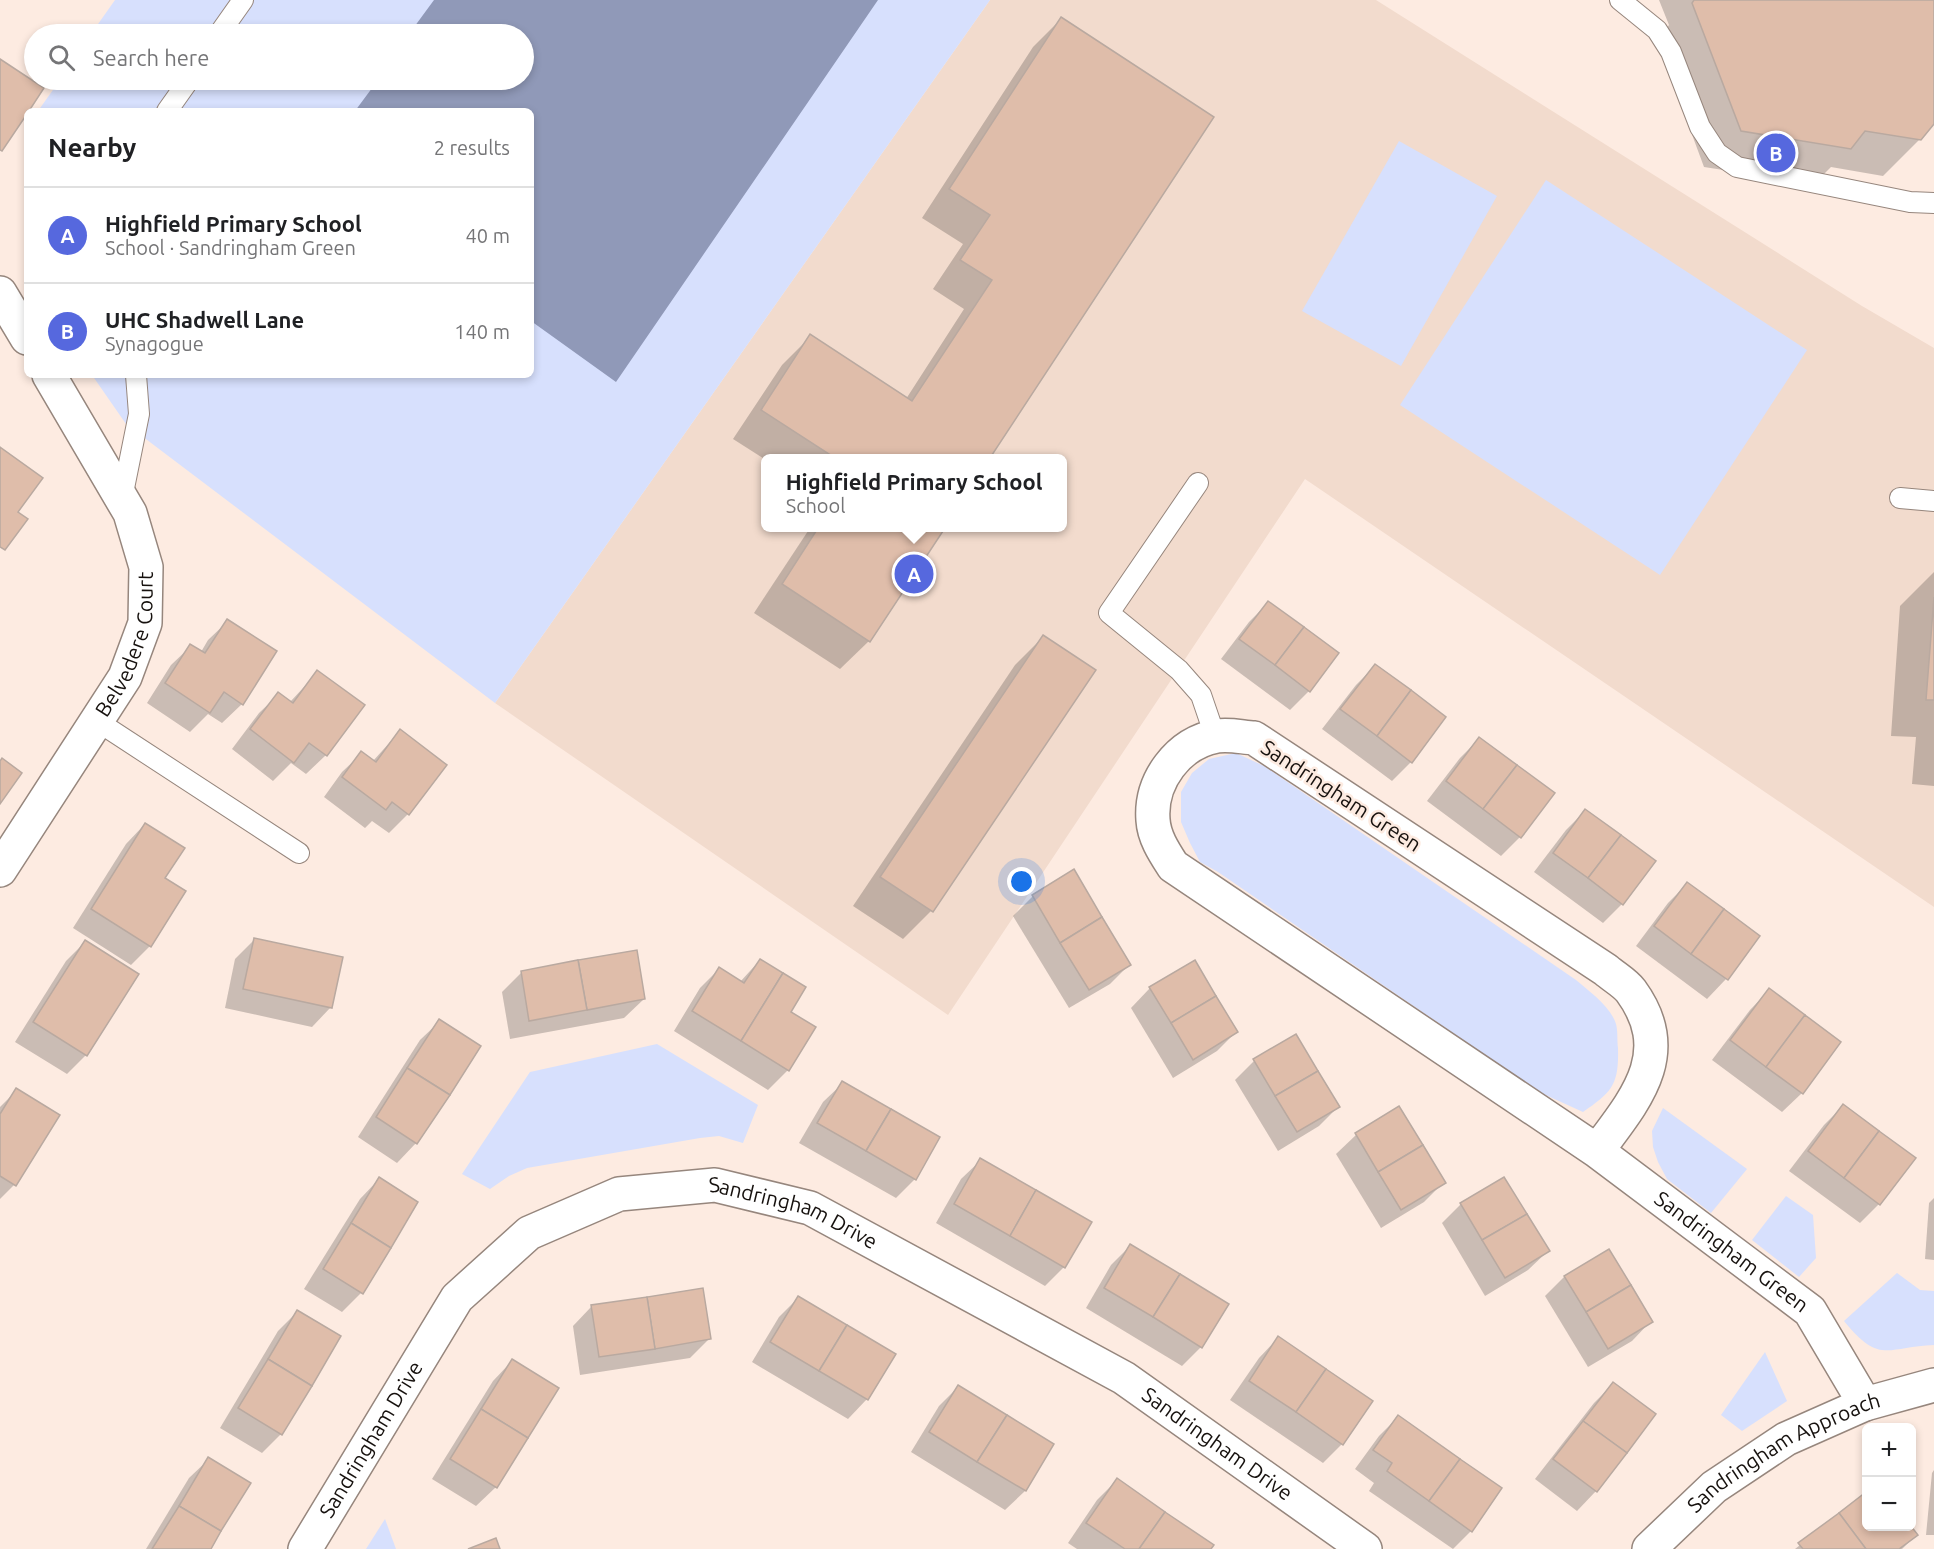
<!DOCTYPE html>
<html lang="en">
<head>
<meta charset="utf-8">
<style>
  body { margin:0; font-family:Ubuntu,sans-serif; background:#f6f6f6; color:#202124 }
  .controls { position:absolute; right:18px; bottom:18px; display:grid; overflow:hidden; border-radius:9px; box-shadow:0 3px 9px #0003 }
  .controls button { width:54px; height:54px; display:grid; place-items:center; padding:0; border:0; border-bottom:2px solid #e0e0e0; background:#fff; color:#202124; font:30px sans-serif }
  .you { position:absolute; left:1022px; top:882px; width:21px; height:21px; margin:-15px; border:4px solid #fff; border-radius:50%; background:#1a73e8; box-shadow:0 0 0 9px #1a73e833 }
  .badge { display:grid; place-items:center; width:39px; height:39px; border-radius:50%; background:#5668de; color:#fff; font-size:20px; font-weight:700 }
  .pin { position:absolute; translate:-50% -50%; border:3px solid #fff; box-shadow:0 2px 6px #0006 }
  .popup { position:absolute; left:761px; top:454px; width:306px; height:78px; box-sizing:border-box; display:grid; place-content:center; border-radius:9px; background:#fff; filter:drop-shadow(0 2px 4px #0005); font-size:20px; white-space:nowrap; color:#757577 }
  .popup b { font-size:22px; color:#202124 }
  .popup::after { content:''; position:absolute; left:50%; top:100%; margin-left:-12px; border:12px solid transparent; border-top-color:#fff }
  .list { margin:0; padding:0; list-style:none }
  h2 { display:flex; justify-content:space-between; align-items:center; height:78px; margin:0; padding:0 24px; font-size:26px }
  h2 small { font-size:20px; font-weight:400; color:#757577 }
  .list li { display:grid; grid-template-columns:39px 1fr auto; gap:18px; align-items:center; box-sizing:border-box; height:96px; padding:0 24px; border-top:2px solid #e0e0e0 }
  .list b { display:block; font-size:22px; white-space:nowrap }
  .list p { margin:0; font-size:20px; white-space:nowrap; color:#757577 }
  .list em { font-size:20px; font-style:normal; color:#757577 }
  .icon { flex:none; width:33px; height:33px; fill:none; stroke:currentColor; stroke-width:2; stroke-linecap:round; stroke-linejoin:round }
  .map { position:relative; flex:none; width:1934px; height:1549px; overflow:hidden }
  .search { position:absolute; background:#fff; box-shadow:0 3px 9px #0003; left:24px; top:24px; width:510px; height:66px; display:flex; align-items:center; gap:15px; box-sizing:border-box; padding:0 21px; border-radius:33px; color:#757577; font-size:22px }
  .panel { position:absolute; background:#fff; box-shadow:0 3px 9px #0003; left:24px; top:108px; width:510px; height:270px; border-radius:9px }
  .map>svg:first-child { display:block }
  .built { fill:#f2dbcd; fill-rule:evenodd }
  .green { fill:#d7e0fd }
  .water { fill:#9099b8 }
  .shadow { fill:#0003 }
  .building { fill:#dfbdaa; stroke:#b9a9a0; stroke-width:1.5 }
  .lines { fill:none; stroke-linecap:round; stroke-linejoin:round }
  .lane-casing { stroke:#96867d; stroke-width:22 }
  .street-casing { stroke:#96867d; stroke-width:36 }
  .lane { stroke:#fff; stroke-width:20 }
  .street { stroke:#fff; stroke-width:33 }
  .labels { text-anchor:middle; stroke-width:5; stroke-linejoin:round; paint-order:stroke }
  .street-label { font-size:21px; fill:#16110e; stroke:#fdebe1 }
</style>
</head>
<body>
<div class="map">
<svg width="1934" height="1549" viewBox="0 0 1934 1549">
  <rect width="100%" height="100%" fill="#fdebe1"/>
  <path class="built" d="M990,0H1376L1862,306L1934,348V907L1305,479L948,1015L495,703ZM766,458H1062V528H766Z"/>
  <g class="green">
    <polygon points="115,0 990,0 495,703 126,424 92,375 531,375 531,111 38,111 60,80 524,80 524,34 91,34"/>
    <polygon points="1399,141 1497,196 1401,366 1302,311"/>
    <polygon points="1546,180 1807,350 1660,575 1400,405"/>
    <path d="M1236,753L1264,766L1576,980C1589,991 1611,1007 1616,1024C1618,1031 1617,1041 1618,1048C1619,1085 1612,1092 1583,1112L1539,1092L1218,872L1200,862L1190,843L1181,822V792L1192,773L1209,759Z"/>
    <polygon points="657,1044 758,1105 743,1143 719,1136 700,1138 527,1168 509,1176 490,1189 462,1174 530,1072"/>
    <polygon points="1663,1108 1747,1169 1711,1213 1667,1179 1658,1162 1653,1147 1652,1131"/>
    <polygon points="1786,1196 1813,1215 1816,1258 1799,1277 1752,1240"/>
    <path d="M1897,1273L1920,1290L1934,1291V1345C1886,1347 1880,1365 1844,1321Z"/>
    <polygon points="1765,1352 1787,1401 1742,1431 1721,1415"/>
    <polygon points="385,1519 396,1549 366,1549"/>
  </g>
  <polygon class="water" points="434,0 878,0 616,382 531,321 531,111 355,111 378,80 524,80 524,34 409,34"/>
  <g class="shadow">
    <polygon points="1659,0 1934,0 1934,121 1920,139 1883,176 1831,167 1814,184 1704,167 1657,40 1669,25"/>
    <polygon points="1061,19 1211,117 988,458 766,460 733,439 782,365 811,336 906,399 964,309 933,289 963,244 922,218 1033,47"/>
    <polygon points="810,528 943,528 869,641 840,669 754,613"/>
    <polygon points="1934,572 1934,786 1912,784 1916,737 1891,736 1900,606"/>
    <polygon points="1268,603 1309,691 1290,710 1221,659 1249,622"/>
    <polygon points="228,621 242,704 222,723 208,714 190,732 147,703 171,665 191,646 201,652 208,640"/>
    <polygon points="1043,637 1094,671 931,911 903,939 853,906 1015,665"/>
    <polygon points="1375,666 1411,762 1392,781 1322,729 1356,685"/>
    <polygon points="318,672 326,755 306,774 291,763 273,781 232,749 259,713 279,694 290,702"/>
    <polygon points="400,731 408,814 389,833 372,821 365,828 324,797 342,772 362,753 373,761"/>
    <polygon points="1479,739 1520,837 1501,856 1427,801 1460,758"/>
    <polygon points="1585,811 1622,904 1603,923 1534,872 1566,830"/>
    <polygon points="145,824 163,879 150,946 131,965 73,928 126,844"/>
    <polygon points="1073,872 1129,965 1110,984 1069,1008 1013,916 1032,897"/>
    <polygon points="1687,884 1758,936 1726,979 1707,999 1636,946 1668,903"/>
    <polygon points="254,940 331,1007 312,1027 225,1008 235,959"/>
    <polygon points="85,942 86,1055 67,1074 15,1042 66,961"/>
    <polygon points="760,960 789,1012 814,1028 788,1070 768,1090 674,1031 700,988 719,969 740,982"/>
    <polygon points="522,972 644,999 624,1018 510,1039 502,992"/>
    <polygon points="1150,988 1236,1032 1217,1051 1173,1078 1131,1008"/>
    <polygon points="1769,990 1802,1093 1782,1112 1712,1060 1750,1010"/>
    <polygon points="440,1021 416,1143 397,1163 358,1137 420,1040"/>
    <polygon points="1254,1061 1338,1107 1319,1126 1278,1151 1235,1080"/>
    <polygon points="843,1083 915,1179 896,1198 799,1143 823,1102"/>
    <polygon points="17,1090 14,1185 0,1199 0,1107"/>
    <polygon points="1843,1106 1879,1204 1860,1223 1789,1171 1824,1125"/>
    <polygon points="1399,1108 1444,1182 1424,1202 1381,1228 1336,1154 1356,1135"/>
    <polygon points="981,1160 1064,1267 1045,1286 936,1223 961,1179"/>
    <polygon points="379,1179 361,1293 342,1312 304,1289 360,1199"/>
    <polygon points="1934,1198 1934,1260 1925,1259 1929,1203"/>
    <polygon points="1461,1204 1548,1251 1528,1270 1485,1296 1442,1223"/>
    <polygon points="1130,1246 1201,1347 1182,1366 1086,1308 1111,1265"/>
    <polygon points="1608,1251 1651,1321 1632,1341 1588,1367 1545,1296 1564,1277"/>
    <polygon points="798,1298 867,1399 848,1419 752,1362 779,1317"/>
    <polygon points="592,1306 709,1339 690,1358 580,1375 573,1326"/>
    <polygon points="297,1312 281,1434 262,1453 220,1428 278,1331"/>
    <polygon points="1278,1338 1342,1444 1323,1463 1230,1400 1259,1358"/>
    <polygon points="512,1361 496,1487 476,1506 432,1479 493,1381"/>
    <polygon points="1613,1384 1654,1414 1596,1491 1577,1511 1535,1479 1594,1403"/>
    <polygon points="958,1387 1052,1445 1025,1491 1005,1510 911,1452 939,1406"/>
    <polygon points="1398,1417 1471,1531 1453,1549 1369,1491 1374,1483 1355,1469 1379,1436"/>
    <polygon points="209,1459 209,1549 146,1549 189,1478"/>
    <polygon points="1934,1470 1934,1535 1926,1535 1932,1473"/>
    <polygon points="1117,1480 1209,1549 1077,1549 1068,1543 1097,1500"/>
    <polygon points="1866,1494 1866,1526 1916,1535 1902,1549 1795,1549"/>
  </g>
  <g class="building">
    <polygon points="1694,0 1934,0 1934,124 1921,140 1865,131 1851,149 1741,131 1692,3"/>
    <polygon points="1061,17 1214,117 990,458 835,458 761,410 810,334 912,401 992,280 960,260 990,215 949,189"/>
    <polygon points="0,59 44,88 29,111 27,111 27,114 2,151 0,150"/>
    <polygon points="0,447 43,478 18,512 28,519 5,550 0,547"/>
    <polygon points="818,528 945,528 870,642 782,584"/>
    <polygon points="1934,597 1934,700 1926,700"/>
    <polygon points="1268,601 1304,627 1275,665 1239,639"/>
    <polygon points="227,619 277,651 243,705 224,692 210,713 165,683 190,644 205,653"/>
    <polygon points="1304,627 1339,653 1310,692 1275,665"/>
    <polygon points="1043,635 1096,670 933,912 880,877"/>
    <polygon points="1375,664 1411,690 1377,736 1340,709"/>
    <polygon points="317,670 365,705 327,756 309,743 294,763 250,729 278,692 293,703"/>
    <polygon points="1411,690 1446,717 1412,763 1377,736"/>
    <polygon points="400,729 447,765 409,815 392,802 386,810 342,777 361,751 376,762"/>
    <polygon points="1479,737 1517,765 1483,809 1446,781"/>
    <polygon points="2,758 22,773 0,804 0,761"/>
    <polygon points="1517,765 1555,793 1521,838 1483,809"/>
    <polygon points="1585,809 1621,835 1588,878 1553,853"/>
    <polygon points="145,823 185,848 165,878 186,891 151,947 91,909"/>
    <polygon points="1621,835 1656,861 1623,905 1588,878"/>
    <polygon points="1074,869 1102,917 1060,943 1032,895"/>
    <polygon points="1687,882 1724,909 1691,954 1654,926"/>
    <polygon points="1724,909 1760,936 1728,980 1691,954"/>
    <polygon points="1102,917 1131,965 1089,990 1060,943"/>
    <polygon points="254,938 343,957 332,1008 243,989"/>
    <polygon points="85,940 139,974 87,1056 33,1022"/>
    <polygon points="637,950 645,999 587,1010 578,960"/>
    <polygon points="760,959 783,973 741,1041 692,1011 719,967 744,983"/>
    <polygon points="578,960 587,1010 529,1021 521,971"/>
    <polygon points="1195,960 1216,996 1171,1023 1149,987"/>
    <polygon points="783,973 806,987 791,1012 816,1027 789,1071 741,1041"/>
    <polygon points="1769,988 1805,1015 1766,1067 1730,1040"/>
    <polygon points="1216,996 1238,1032 1193,1060 1171,1023"/>
    <polygon points="1805,1015 1841,1042 1803,1094 1766,1067"/>
    <polygon points="439,1019 481,1046 450,1095 407,1068"/>
    <polygon points="1296,1034 1318,1071 1275,1096 1253,1059"/>
    <polygon points="407,1068 450,1095 417,1144 376,1117"/>
    <polygon points="1318,1071 1340,1107 1297,1132 1275,1096"/>
    <polygon points="842,1081 891,1109 866,1151 817,1123"/>
    <polygon points="16,1088 60,1115 16,1186 0,1176 0,1114"/>
    <polygon points="1843,1104 1879,1131 1844,1178 1808,1151"/>
    <polygon points="1399,1106 1423,1145 1378,1172 1355,1133"/>
    <polygon points="891,1109 940,1137 916,1180 866,1151"/>
    <polygon points="1879,1131 1916,1158 1880,1205 1844,1178"/>
    <polygon points="1423,1145 1446,1183 1401,1210 1378,1172"/>
    <polygon points="980,1158 1036,1190 1010,1236 954,1204"/>
    <polygon points="379,1177 418,1202 391,1248 351,1223"/>
    <polygon points="1504,1177 1527,1214 1482,1240 1460,1203"/>
    <polygon points="1036,1190 1092,1222 1065,1268 1010,1236"/>
    <polygon points="1527,1214 1550,1251 1505,1278 1482,1240"/>
    <polygon points="351,1223 391,1248 363,1294 323,1269"/>
    <polygon points="1130,1244 1180,1274 1153,1317 1104,1288"/>
    <polygon points="1609,1249 1631,1285 1586,1312 1564,1276"/>
    <polygon points="1180,1274 1229,1304 1202,1348 1153,1317"/>
    <polygon points="1631,1285 1653,1322 1608,1349 1586,1312"/>
    <polygon points="703,1288 711,1339 655,1349 647,1297"/>
    <polygon points="798,1296 847,1325 819,1371 770,1342"/>
    <polygon points="647,1297 655,1349 599,1357 591,1305"/>
    <polygon points="297,1310 341,1336 312,1386 268,1359"/>
    <polygon points="847,1325 896,1354 868,1400 819,1371"/>
    <polygon points="1278,1336 1326,1369 1296,1412 1249,1381"/>
    <polygon points="268,1359 312,1386 282,1435 238,1408"/>
    <polygon points="512,1359 559,1388 528,1438 481,1409"/>
    <polygon points="1326,1369 1373,1401 1343,1445 1296,1412"/>
    <polygon points="1613,1382 1656,1414 1627,1453 1583,1421"/>
    <polygon points="958,1385 1007,1415 977,1462 929,1432"/>
    <polygon points="481,1409 528,1438 497,1488 450,1459"/>
    <polygon points="1007,1415 1054,1444 1026,1491 977,1462"/>
    <polygon points="1398,1415 1460,1459 1429,1501 1387,1471 1392,1463 1373,1450"/>
    <polygon points="1583,1421 1627,1453 1597,1492 1553,1459"/>
    <polygon points="208,1457 251,1483 221,1531 179,1506"/>
    <polygon points="1460,1459 1502,1488 1472,1532 1429,1501"/>
    <polygon points="1117,1478 1165,1512 1139,1549 1125,1549 1086,1523"/>
    <polygon points="1866,1492 1866,1526 1911,1526 1918,1535 1899,1549 1866,1549 1839,1513"/>
    <polygon points="179,1506 221,1531 211,1549 152,1549"/>
    <polygon points="1165,1512 1214,1545 1211,1549 1139,1549"/>
    <polygon points="1839,1513 1866,1549 1803,1549 1798,1543"/>
    <polygon points="496,1538 500,1549 468,1549"/>
  </g>
  <g class="lines">
    <defs>
      <g id="lane">
        <polyline points="1620,0 1657,30 1671,52 1700,127 1717,153 1737,167 1910,202 1934,203"/>
        <polyline points="219,34 243,0"/>
        <polyline points="167,111 189,80"/>
        <polyline points="1198,483 1109,613 1179,670 1201,695 1215,736"/>
        <polyline points="122,498 139,414 136,375"/>
        <polyline points="1900,498 1934,501"/>
        <polyline points="97,721 299,853"/>
      </g>
      <g id="street">
        <polyline points="0,293 27,338"/>
        <path id="s1" d="M0,870L125,677L145,623L146,567L130,513L49,375"/>
        <path id="s2" d="M1597,1151C1634,1101 1677,1054 1631,991C1625,983 1614,977 1606,970L1254,738C1241,737 1229,734 1217,736C1178,743 1150,781 1153,820C1154,837 1164,852 1173,866L1597,1151L1810,1311L1865,1404"/>
        <path id="s3" d="M305,1549L457,1298L529,1233L619,1194L715,1185L810,1208L1124,1378L1365,1549"/>
        <path id="s4" d="M1649,1549L1714,1487L1786,1439L1865,1404L1934,1385"/>
      </g>
    </defs>
    <use href="#lane" class="lane-casing"/>
    <use href="#street" class="street-casing"/>
    <use href="#lane" class="lane"/>
    <use href="#street" class="street"/>
  </g>
  <g class="labels">
    <g class="street-label">
      <text dy="7" stroke="none"><textPath href="#s1" startOffset="262">Belvedere Court</textPath></text>
      <text transform="translate(1341 796) rotate(33)" y="7">Sandringham Green</text>
      <text dy="7" stroke="none"><textPath href="#s3" startOffset="668">Sandringham Drive</textPath></text>
      <text dy="7" stroke="none"><textPath href="#s2" startOffset="1516">Sandringham Green</textPath></text>
      <text dy="7" stroke="none"><textPath href="#s3" startOffset="128">Sandringham Drive</textPath></text>
      <text dy="7" stroke="none"><textPath href="#s3" startOffset="1154">Sandringham Drive</textPath></text>
      <text dy="7" stroke="none"><textPath href="#s4" startOffset="168">Sandringham Approach</textPath></text>
    </g>
  </g>
</svg>
<div class="controls">
<button>+</button>
<button>−</button>
</div>
<div class="you"></div>
<div class="pin badge" style="left:914px;top:574px">A</div>
<div class="popup"><b>Highfield Primary School</b>School</div>
<div class="pin badge" style="left:1776px;top:153px">B</div>
<div class="search"><svg class="icon" aria-label="search" viewBox="0 0 24 24"><circle cx="10" cy="10" r="6"/><path d="M15 15l6 6"/></svg>Search here</div>
<section class="panel">
<h2>Nearby<small>2 results</small></h2>
<ul class="list">
<li><span class="badge">A</span><div><b>Highfield Primary School</b><p>School · Sandringham Green</p></div><em>40 m</em></li>
<li><span class="badge">B</span><div><b>UHC Shadwell Lane</b><p>Synagogue</p></div><em>140 m</em></li>
</ul>
</section>
</div>
</body>
</html>
